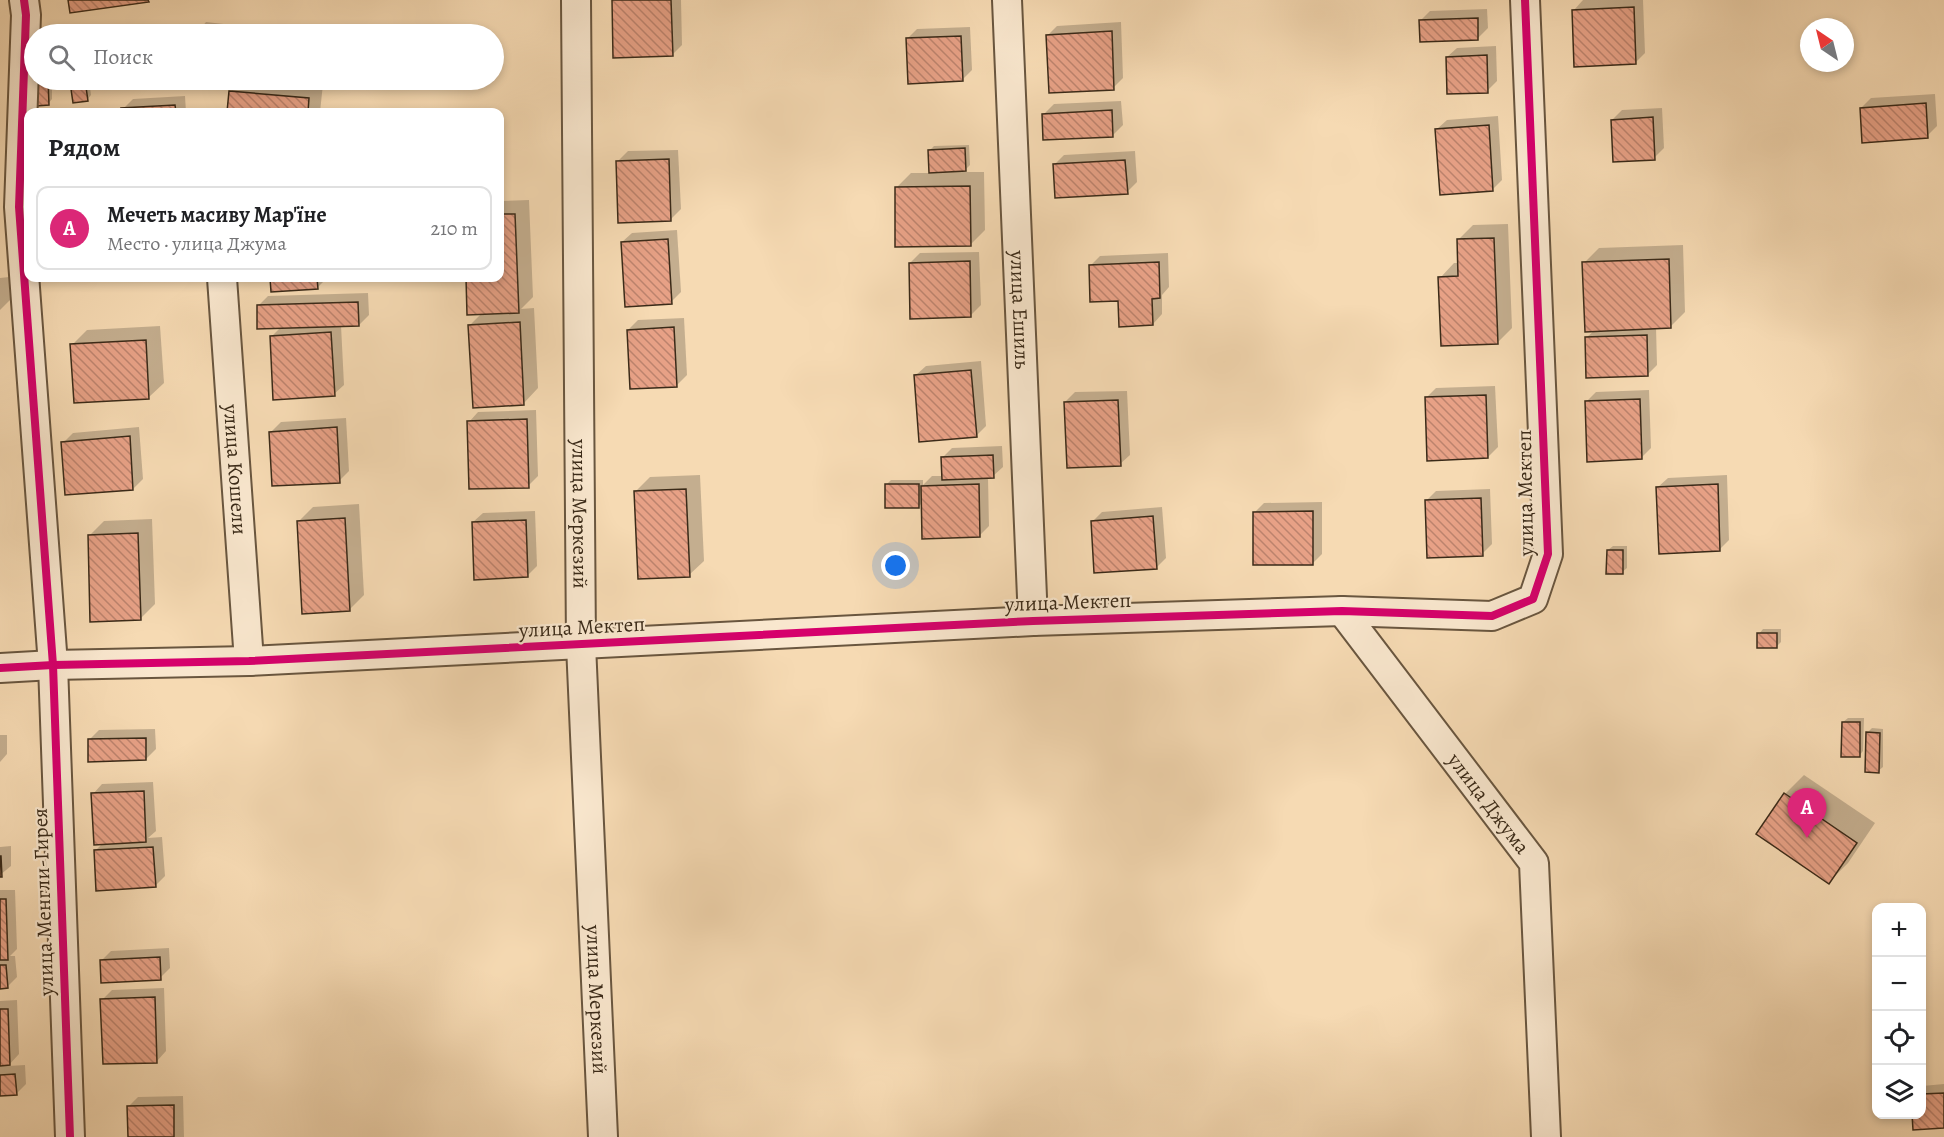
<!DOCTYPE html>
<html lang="ru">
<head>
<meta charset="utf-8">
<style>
  body { margin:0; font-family:Alegreya,serif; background:#f2f2f2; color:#202124 }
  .controls { position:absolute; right:18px; bottom:18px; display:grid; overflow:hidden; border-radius:12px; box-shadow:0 3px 9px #0003 }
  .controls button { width:54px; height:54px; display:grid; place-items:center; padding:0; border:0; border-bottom:2px solid #e0e0e0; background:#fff; color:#202124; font:30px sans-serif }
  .compass { position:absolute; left:1800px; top:18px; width:54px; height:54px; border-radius:50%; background:#fff; box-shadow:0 3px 9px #0003; rotate:325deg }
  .you { position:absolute; left:896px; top:566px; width:21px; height:21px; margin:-15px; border:4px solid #fff; border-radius:50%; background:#1a73e8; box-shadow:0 0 0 9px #1a73e833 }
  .badge { display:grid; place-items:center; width:39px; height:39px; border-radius:50%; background:#db2777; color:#fff; font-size:20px; font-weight:700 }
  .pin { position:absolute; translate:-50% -50px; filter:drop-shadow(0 2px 3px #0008) }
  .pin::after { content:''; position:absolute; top:32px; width:21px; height:18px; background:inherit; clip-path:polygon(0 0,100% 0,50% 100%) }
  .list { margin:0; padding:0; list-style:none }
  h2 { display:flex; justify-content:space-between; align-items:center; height:78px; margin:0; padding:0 24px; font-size:26px }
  h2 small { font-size:20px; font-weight:400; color:#757577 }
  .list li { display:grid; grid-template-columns:39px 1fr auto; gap:18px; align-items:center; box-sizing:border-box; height:84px; margin:0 12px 12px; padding:0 12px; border:2px solid #e0e0e0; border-radius:12px }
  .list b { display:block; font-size:22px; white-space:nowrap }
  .list p { margin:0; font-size:20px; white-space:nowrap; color:#757577 }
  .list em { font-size:20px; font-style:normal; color:#757577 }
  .icon { flex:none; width:33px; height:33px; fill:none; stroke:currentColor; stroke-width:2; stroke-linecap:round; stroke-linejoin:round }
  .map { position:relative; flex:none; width:1944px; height:1137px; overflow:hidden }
  .search { position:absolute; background:#fff; box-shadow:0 3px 9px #0003; left:24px; top:24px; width:480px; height:66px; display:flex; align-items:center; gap:15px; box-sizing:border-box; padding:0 21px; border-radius:33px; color:#757577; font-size:22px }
  .panel { position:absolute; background:#fff; box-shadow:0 3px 9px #0003; left:24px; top:108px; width:480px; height:174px; border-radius:12px }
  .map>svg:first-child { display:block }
  .shadow { fill:#0003 }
  .building { fill:url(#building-back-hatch); stroke:#3a2a18; stroke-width:1.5 }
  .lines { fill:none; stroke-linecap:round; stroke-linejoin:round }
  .street-casing { stroke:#69563f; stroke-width:32 }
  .street { stroke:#f9e7ce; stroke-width:28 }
  .cycleway-casing { stroke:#f9e7ce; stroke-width:11 }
  .cycleway { stroke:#d6006c; stroke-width:8 }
  .labels { text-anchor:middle; stroke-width:4.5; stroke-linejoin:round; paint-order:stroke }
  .street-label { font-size:21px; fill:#3a2a18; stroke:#f9e7ce }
</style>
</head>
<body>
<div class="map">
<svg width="1944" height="1137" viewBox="0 0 1944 1137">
  <defs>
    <pattern id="building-back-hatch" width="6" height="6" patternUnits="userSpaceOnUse" patternTransform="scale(1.5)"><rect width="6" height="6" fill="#e7a186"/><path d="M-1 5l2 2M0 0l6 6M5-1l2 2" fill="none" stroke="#bc836d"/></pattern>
  </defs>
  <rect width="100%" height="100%" fill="#f6dab3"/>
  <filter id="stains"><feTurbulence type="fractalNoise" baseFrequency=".00333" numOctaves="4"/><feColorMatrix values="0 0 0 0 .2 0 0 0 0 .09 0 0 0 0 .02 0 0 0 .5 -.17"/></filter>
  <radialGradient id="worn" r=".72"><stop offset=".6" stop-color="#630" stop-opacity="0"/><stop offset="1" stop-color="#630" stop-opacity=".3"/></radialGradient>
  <g class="shadow">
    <polygon points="613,0 681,0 682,45 673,54"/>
    <polygon points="1583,0 1643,0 1645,53 1635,63 1574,10"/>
    <polygon points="1487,9 1488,28 1478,38 1420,21 1430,11"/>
    <polygon points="206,22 258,28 257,34 196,34"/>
    <polygon points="1121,22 1123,78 1113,88 1048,35 1057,26"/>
    <polygon points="970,27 972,70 962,80 907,39 917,29"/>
    <polygon points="1496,46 1497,81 1487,91 1447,57 1457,48"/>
    <polygon points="37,80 52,80 52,99 48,104"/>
    <polygon points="74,80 89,80 91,95 87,100 71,82"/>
    <polygon points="242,80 276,80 323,84 320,112 229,112 230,92"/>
    <polygon points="1935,94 1937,126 1927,136 1861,108 1871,98"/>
    <polygon points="185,96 186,112 123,112 123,109 133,99"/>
    <polygon points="1121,101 1123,125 1113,135 1044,114 1054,104"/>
    <polygon points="1662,108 1664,148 1654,158 1612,120 1622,110"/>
    <polygon points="1498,116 1502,180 1492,190 1437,129 1447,120"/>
    <polygon points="969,145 970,165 963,172 984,172 985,230 970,245 896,188 911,173 930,173 929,151 934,146"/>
    <polygon points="678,150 681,209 671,219 618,161 628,151"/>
    <polygon points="1135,151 1137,182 1127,192 1054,165 1064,155"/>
    <polygon points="529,200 533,297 521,309 534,308 538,388 524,403 470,325 482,313 469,314 467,278 500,278 500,201"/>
    <polygon points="1508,224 1512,328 1498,342 1440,278 1454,263 1459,263 1458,240 1473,225"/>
    <polygon points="677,230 681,292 671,302 622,242 632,233"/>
    <polygon points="1683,245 1685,312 1670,327 1656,327 1657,365 1647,375 1587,337 1595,330 1584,263 1599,248"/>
    <polygon points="979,252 981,305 971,315 910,263 920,253"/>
    <polygon points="1168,253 1169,287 1162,295 1162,314 1153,324 1119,299 1090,266 1100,256"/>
    <polygon points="9,277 10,300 0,310 0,278"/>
    <polygon points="271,278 327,278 318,287 272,291"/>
    <polygon points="368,293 369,315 359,325 341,325 344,385 334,394 271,337 281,327 258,306 268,296"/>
    <polygon points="684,318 687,375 677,385 628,330 638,320"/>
    <polygon points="160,326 164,383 149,397 72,345 87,330"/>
    <polygon points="981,361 986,426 976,436 916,375 926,366"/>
    <polygon points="1495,386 1498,447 1488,457 1426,398 1436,388"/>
    <polygon points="1649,390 1651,448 1641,458 1586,402 1596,392"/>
    <polygon points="1127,391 1130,455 1120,464 1065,402 1075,392"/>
    <polygon points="536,410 538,476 528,486 469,422 478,412"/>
    <polygon points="346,418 349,471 339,481 271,432 281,422"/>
    <polygon points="139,427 143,479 133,489 63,443 73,433"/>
    <polygon points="1002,446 1003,467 993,476 988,477 989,526 979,536 923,502 918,507 887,484 891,480 923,480 923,485 932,476 943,476 942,458 952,448"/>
    <polygon points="700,475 704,561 689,575 635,492 650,477"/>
    <polygon points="1727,475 1729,540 1719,550 1658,487 1668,478"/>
    <polygon points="1490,489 1492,544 1482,554 1426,501 1436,491"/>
    <polygon points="1322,502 1322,554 1312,564 1254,513 1264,503"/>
    <polygon points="359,504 364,595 349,610 299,521 313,507"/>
    <polygon points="1162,507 1166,558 1156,568 1092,522 1102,512"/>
    <polygon points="535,511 537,566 527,576 473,522 483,513"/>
    <polygon points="152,519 155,604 140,619 89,536 104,521"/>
    <polygon points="1613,546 1627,546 1627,568 1622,572 1608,550"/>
    <polygon points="1763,629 1781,629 1781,642 1776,647 1759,634"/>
    <polygon points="1848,718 1864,718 1863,751 1859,756 1843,722"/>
    <polygon points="1872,728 1883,729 1883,767 1878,771 1867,733"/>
    <polygon points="155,729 156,749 146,759 89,740 99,730"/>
    <polygon points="0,735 7,735 7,754 0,762"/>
    <polygon points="1804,775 1875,823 1848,863 1829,882 1785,794"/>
    <polygon points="153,782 156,831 148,838 162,837 165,876 155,886 95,851 103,843 93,794 102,784"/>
    <polygon points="11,846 11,866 0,875 0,847"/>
    <polygon points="0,890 15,890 17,949 10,956 15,956 17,977 7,987 0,987"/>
    <polygon points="169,948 170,968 160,978 102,960 111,951"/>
    <polygon points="164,988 166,1051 157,1061 102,1000 112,990"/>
    <polygon points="17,1000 19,1054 8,1066 25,1065 26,1084 16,1094 0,1094 0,1001"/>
    <polygon points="1944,1084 1944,1127 1922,1114 1922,1086"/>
    <polygon points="183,1096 184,1137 129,1137 128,1107 138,1097"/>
  </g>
  <g class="building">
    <polygon points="68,0 148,0 149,2 70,13"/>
    <polygon points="612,0 671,0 673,56 613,58"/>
    <polygon points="1634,7 1636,64 1574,67 1572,10"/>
    <polygon points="1478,18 1478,40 1420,42 1419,20"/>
    <polygon points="194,31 222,34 194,34"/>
    <polygon points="1112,31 1114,90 1049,93 1046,35"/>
    <polygon points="961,36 963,81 908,84 906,38"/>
    <polygon points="1487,55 1488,93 1447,94 1446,57"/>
    <polygon points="35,80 48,80 49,105 36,106"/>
    <polygon points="85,80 88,101 73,103 70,82"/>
    <polygon points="229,91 309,98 308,112 227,112"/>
    <polygon points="1926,103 1928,138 1862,143 1860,108"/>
    <polygon points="175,105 176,112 122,112 121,108"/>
    <polygon points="1112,110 1113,137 1043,140 1042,114"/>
    <polygon points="1653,117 1655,160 1613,162 1611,120"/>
    <polygon points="1489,125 1493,191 1440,195 1435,129"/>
    <polygon points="965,148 966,171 929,173 928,150"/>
    <polygon points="669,159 671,221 618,223 616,161"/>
    <polygon points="1125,160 1128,194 1055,198 1053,164"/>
    <polygon points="970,186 971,246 895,247 895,187"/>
    <polygon points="500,214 515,214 519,313 467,315 466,278 500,278"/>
    <polygon points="1494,238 1498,344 1441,346 1438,277 1458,276 1457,239"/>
    <polygon points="668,239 672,304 625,307 621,242"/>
    <polygon points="1669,259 1671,328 1585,332 1582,262"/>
    <polygon points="970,261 971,317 910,319 909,263"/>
    <polygon points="1159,262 1160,298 1152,299 1153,325 1119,327 1118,301 1090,302 1089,265"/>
    <polygon points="270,278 317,278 318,289 271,292"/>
    <polygon points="358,302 359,326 257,329 257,305"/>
    <polygon points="520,322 524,405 473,408 468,325"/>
    <polygon points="674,327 677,387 630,389 627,330"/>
    <polygon points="331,332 335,396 273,400 270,336"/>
    <polygon points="1647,335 1648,376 1586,378 1585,337"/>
    <polygon points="146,340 149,399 74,403 70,344"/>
    <polygon points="971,370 977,437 919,442 914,375"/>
    <polygon points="1486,395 1488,458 1427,461 1425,397"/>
    <polygon points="1640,399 1642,459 1587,462 1585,401"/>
    <polygon points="1118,400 1121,466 1067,468 1064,402"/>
    <polygon points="527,419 529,488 469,489 467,421"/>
    <polygon points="337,427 340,483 272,486 269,432"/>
    <polygon points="130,436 133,490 65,495 61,442"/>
    <polygon points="993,455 994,478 942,480 941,457"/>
    <rect x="885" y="484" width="34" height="24"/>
    <polygon points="979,484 980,537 922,539 921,486"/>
    <polygon points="1718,484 1720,551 1659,554 1656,487"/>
    <polygon points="686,489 690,577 638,579 634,491"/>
    <polygon points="1481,498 1483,556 1427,558 1425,500"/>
    <polygon points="1313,511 1313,565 1253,565 1253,512"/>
    <polygon points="1153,516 1157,569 1094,573 1091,521"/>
    <polygon points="345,518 350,611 302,614 297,521"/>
    <polygon points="526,520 528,577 474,580 472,522"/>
    <polygon points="138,533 141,620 90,622 88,535"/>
    <polygon points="1607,550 1623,550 1623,574 1606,574"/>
    <rect x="1757" y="633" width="20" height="15"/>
    <polygon points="1842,722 1860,722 1860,757 1841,757"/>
    <polygon points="1866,732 1880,733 1879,773 1865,772"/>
    <polygon points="146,738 146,760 88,762 88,739"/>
    <polygon points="144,791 146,842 94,845 91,793"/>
    <polygon points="1784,793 1857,843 1829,884 1756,834"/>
    <polygon points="153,847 156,887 96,891 94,850"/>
    <polygon points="0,856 1,856 2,877 0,877"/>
    <polygon points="0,899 6,899 8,960 0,960"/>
    <polygon points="160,957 161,980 101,983 100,960"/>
    <polygon points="0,965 6,965 8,988 0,989"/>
    <polygon points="155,997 157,1063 103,1064 100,999"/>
    <polygon points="0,1009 8,1009 10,1065 0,1066"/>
    <polygon points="15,1074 17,1095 0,1096 0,1075"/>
    <polygon points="1944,1093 1944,1128 1913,1130 1912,1114 1922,1114 1922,1094"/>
    <polygon points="174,1105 174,1137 128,1137 127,1106"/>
  </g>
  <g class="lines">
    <defs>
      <g id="street">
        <polyline points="24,0 26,15 19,207 53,665 70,1137"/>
        <path id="s1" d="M576,0L581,645L603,1137"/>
        <path id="s2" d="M1007,0L1033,621"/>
        <path id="s3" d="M222,278L249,661"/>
        <path id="s4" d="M1342,611L1534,863L1546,1137"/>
        <polyline points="0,668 53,665 249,661 1033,621 1342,611 1492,616 1533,599 1548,554 1525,0"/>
      </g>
    </defs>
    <use href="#street" class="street-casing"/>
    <use href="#street" class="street"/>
    <defs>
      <g id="cycleway">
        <polyline points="24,0 26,15 19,207 53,665 70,1137"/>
        <polyline points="0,668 53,665 249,661 1033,621 1342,611 1492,616 1533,599 1548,554 1525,0"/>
      </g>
    </defs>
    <use href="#cycleway" class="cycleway-casing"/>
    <use href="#cycleway" class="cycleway"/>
  </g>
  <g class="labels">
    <g class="street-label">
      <text dy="7" stroke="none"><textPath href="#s2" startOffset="310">улица Ешиль</textPath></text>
      <text dy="7" stroke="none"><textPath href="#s3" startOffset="192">улица Кошели</textPath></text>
      <text transform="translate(1525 493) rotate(-91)" y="7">улица Мектеп</text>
      <text dy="7" stroke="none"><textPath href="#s1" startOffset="514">улица Меркезий</textPath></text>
      <text transform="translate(1068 602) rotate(-2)" y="7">улица Мектеп</text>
      <text transform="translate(582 627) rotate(-3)" y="7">улица Мектеп</text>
      <text dy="7" stroke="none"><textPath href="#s4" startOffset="242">улица Джума</textPath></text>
      <text transform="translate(43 902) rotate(-92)" y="7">улица Менгли-Гирея</text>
      <text dy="7" stroke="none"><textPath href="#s1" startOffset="1000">улица Меркезий</textPath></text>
    </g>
  </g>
  <rect width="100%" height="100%" filter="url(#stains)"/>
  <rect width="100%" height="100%" fill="url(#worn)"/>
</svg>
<div class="controls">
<button>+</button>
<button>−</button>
<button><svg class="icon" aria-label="locate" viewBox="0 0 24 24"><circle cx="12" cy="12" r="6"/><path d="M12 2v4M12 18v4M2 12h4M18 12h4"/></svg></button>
<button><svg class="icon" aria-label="layers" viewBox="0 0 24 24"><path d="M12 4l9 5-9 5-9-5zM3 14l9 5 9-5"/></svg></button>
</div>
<svg class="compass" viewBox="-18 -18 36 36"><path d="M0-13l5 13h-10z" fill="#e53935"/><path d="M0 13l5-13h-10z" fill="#757577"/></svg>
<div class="you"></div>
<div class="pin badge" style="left:1807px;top:838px">A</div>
<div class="search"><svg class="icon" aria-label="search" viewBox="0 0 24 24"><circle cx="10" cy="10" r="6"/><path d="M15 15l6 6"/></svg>Поиск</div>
<section class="panel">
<h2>Рядом<small></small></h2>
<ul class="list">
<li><span class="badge">A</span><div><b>Мечеть масиву Мар'їне</b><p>Место · улица Джума</p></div><em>210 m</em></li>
</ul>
</section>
</div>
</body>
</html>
